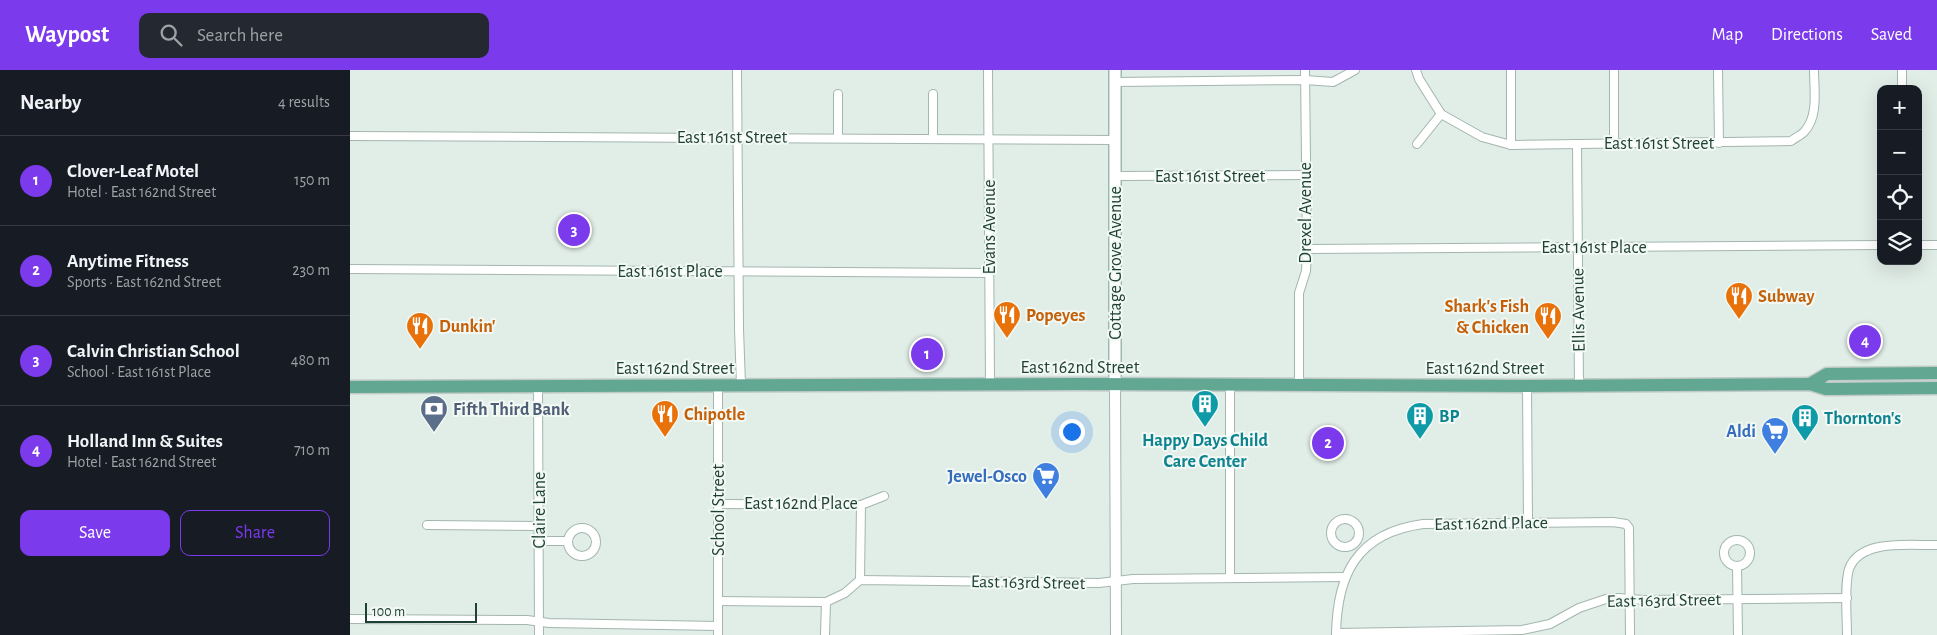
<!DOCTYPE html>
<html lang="en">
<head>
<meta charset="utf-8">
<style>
  body { margin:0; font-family:"Alegreya Sans",sans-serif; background:#242831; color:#f1f3f6 }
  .controls { position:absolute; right:15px; top:15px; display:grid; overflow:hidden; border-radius:10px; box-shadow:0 5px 20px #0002 }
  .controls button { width:45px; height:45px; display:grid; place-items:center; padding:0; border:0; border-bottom:1px solid #363941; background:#171b24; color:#f1f3f6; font:25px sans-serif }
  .scale { position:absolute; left:15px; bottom:12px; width:112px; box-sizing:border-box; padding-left:5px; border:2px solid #1f4035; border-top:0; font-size:14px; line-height:18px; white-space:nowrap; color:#1f4035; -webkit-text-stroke:4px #f2f9f5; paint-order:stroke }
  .you { position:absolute; left:721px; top:361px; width:18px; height:18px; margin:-12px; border:4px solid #fff; border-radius:50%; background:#1a73e8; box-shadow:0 0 0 8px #1a73e833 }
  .badge { display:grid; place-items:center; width:32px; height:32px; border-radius:50%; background:#7c3aed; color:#fff; font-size:16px; font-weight:700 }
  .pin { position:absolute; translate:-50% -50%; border:2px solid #fff; box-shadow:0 1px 5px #0006 }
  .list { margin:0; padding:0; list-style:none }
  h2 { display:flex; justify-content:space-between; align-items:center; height:65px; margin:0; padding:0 20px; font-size:21px }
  h2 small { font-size:16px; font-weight:400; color:#9ea1a6 }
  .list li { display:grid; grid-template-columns:32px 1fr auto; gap:15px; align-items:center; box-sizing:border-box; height:90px; padding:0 20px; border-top:1px solid #363941 }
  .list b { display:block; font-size:19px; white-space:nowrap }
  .list p { margin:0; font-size:16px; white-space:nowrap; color:#9ea1a6 }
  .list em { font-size:16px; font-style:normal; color:#9ea1a6 }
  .actions { display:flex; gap:10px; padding:15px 20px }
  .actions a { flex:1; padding:11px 0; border:1px solid #7c3aed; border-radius:10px; text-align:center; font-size:18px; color:#7c3aed }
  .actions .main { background:#7c3aed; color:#fff }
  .icon { flex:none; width:28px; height:28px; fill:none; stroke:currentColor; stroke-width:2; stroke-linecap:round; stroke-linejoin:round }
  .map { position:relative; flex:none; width:1587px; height:565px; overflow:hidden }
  header { display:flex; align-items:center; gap:30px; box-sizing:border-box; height:70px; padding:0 25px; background:#7c3aed; color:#fff }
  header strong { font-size:24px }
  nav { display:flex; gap:28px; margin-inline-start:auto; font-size:18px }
  .search { width:350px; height:45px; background:#242831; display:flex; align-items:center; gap:12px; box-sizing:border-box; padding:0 18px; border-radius:10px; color:#9ea1a6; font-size:19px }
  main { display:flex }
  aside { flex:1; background:#171b24 }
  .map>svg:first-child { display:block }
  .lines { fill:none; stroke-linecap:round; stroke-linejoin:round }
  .minor-casing { stroke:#a3b6ae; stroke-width:10 }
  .tertiary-casing { stroke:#a3b6ae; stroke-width:12 }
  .secondary-casing { stroke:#9ebaaf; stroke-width:14 }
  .primary-casing { stroke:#c0cac6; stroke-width:15 }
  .minor { stroke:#fff; stroke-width:8 }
  .tertiary { stroke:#fff; stroke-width:10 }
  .secondary { stroke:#fff; stroke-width:11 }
  .primary { stroke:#61a791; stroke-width:12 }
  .labels { text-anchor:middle; stroke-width:4; stroke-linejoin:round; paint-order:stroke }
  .street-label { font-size:18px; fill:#1f4035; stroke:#f2f9f5 }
  .food-label { font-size:18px; font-weight:bold; fill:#c56008; stroke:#f2f9f5; text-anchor:start }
  .service-label { font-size:18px; font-weight:bold; fill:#4e5e75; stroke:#f2f9f5; text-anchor:start }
  .culture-label { font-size:18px; font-weight:bold; fill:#0d838f; stroke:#f2f9f5; text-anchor:start }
  .shop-label { font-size:18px; font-weight:bold; fill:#366cbe; stroke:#f2f9f5; text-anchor:end }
</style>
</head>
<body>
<header>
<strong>Waypost</strong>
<div class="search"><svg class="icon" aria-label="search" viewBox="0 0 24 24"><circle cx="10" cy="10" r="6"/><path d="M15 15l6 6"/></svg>Search here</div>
<nav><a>Map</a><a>Directions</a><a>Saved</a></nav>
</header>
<main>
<aside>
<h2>Nearby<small>4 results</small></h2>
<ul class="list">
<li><span class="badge">1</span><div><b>Clover-Leaf Motel</b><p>Hotel · East 162nd Street</p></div><em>150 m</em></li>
<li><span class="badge">2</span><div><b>Anytime Fitness</b><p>Sports · East 162nd Street</p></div><em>230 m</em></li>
<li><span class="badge">3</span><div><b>Calvin Christian School</b><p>School · East 161st Place</p></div><em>480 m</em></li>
<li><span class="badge">4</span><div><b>Holland Inn &amp; Suites</b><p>Hotel · East 162nd Street</p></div><em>710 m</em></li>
</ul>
<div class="actions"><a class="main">Save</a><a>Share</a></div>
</aside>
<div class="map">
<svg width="1587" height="565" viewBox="0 0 1587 565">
  <rect width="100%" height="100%" fill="#e1ede7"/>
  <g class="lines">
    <defs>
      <g id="minor">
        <polyline points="387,0 389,259 391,315"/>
        <polyline points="638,0 640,315"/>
        <path d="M1066,0L1069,9L1091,44L1132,67L1161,75L1441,71C1445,68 1451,65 1454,62C1469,46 1464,20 1464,0"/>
        <polyline points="1161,0 1161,75"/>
        <polyline points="1264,0 1264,73"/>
        <polyline points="1368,0 1369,73"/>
        <polyline points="1552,0 1552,19"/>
        <polyline points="765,12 955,10 983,12 1005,0"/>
        <polyline points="488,24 488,67"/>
        <polyline points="583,24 583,68"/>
        <polyline points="0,66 765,70"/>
        <polyline points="1067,74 1091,44"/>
        <polyline points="1227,74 1229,316"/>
        <polyline points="765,106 955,105"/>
        <polyline points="1568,175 1587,175"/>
        <polyline points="957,179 1531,175"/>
        <polyline points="0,199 639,203"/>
        <polyline points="880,315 880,508"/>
        <polyline points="949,315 949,223 956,201 957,179 955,0"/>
        <polyline points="188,316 189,565"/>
        <polyline points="1177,316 1178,452"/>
        <polyline points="368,434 511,435 534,426"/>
        <circle cx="995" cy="463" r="14"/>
        <polyline points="77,455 189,456"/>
        <circle cx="232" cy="472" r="14"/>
        <circle cx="1387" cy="483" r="13"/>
        <polyline points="189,471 217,471"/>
        <polyline points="1387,496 1388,565"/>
        <polyline points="510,510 511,435"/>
        <polyline points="368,531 476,532 495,523 510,510 749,513 783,509 995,507"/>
        <polyline points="0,549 177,550 199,553 368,556"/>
        <polyline points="986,563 1172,560 1200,554 1229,538 1256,529 1268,528 1294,530 1497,528"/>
        <polyline points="368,565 368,315"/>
        <polyline points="475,565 476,532"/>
        <path d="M986,565C987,504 1007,463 1073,454L1263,452L1276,454L1279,458L1280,565"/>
        <path d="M1497,565C1497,547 1494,515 1499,499C1510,468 1561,476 1587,475"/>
      </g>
      <polyline id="tertiary" points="765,314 766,565"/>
      <polyline id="secondary" points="765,0 765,314"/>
      <g id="primary">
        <polyline points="1460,314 1477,304 1587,303"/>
        <polyline points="0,317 727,314 1177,316 1460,314 1476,319 1587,318"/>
      </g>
    </defs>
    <use href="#minor" class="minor-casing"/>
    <use href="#tertiary" class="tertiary-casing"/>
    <use href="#secondary" class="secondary-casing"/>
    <use href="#primary" class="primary-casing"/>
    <use href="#minor" class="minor"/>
    <use href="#tertiary" class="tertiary"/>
    <use href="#secondary" class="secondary"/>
    <use href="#primary" class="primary"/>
  </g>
  <defs>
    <symbol id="restaurant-pin" viewBox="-11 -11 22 30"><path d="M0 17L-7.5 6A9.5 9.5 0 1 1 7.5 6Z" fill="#e8710a" stroke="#f2f9f5"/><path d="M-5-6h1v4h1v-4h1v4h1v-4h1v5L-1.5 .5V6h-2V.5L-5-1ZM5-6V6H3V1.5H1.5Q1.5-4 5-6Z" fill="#fff"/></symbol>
    <symbol id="building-pin" viewBox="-11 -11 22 30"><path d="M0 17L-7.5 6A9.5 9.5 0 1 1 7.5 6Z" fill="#0f9aa8" stroke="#f2f9f5"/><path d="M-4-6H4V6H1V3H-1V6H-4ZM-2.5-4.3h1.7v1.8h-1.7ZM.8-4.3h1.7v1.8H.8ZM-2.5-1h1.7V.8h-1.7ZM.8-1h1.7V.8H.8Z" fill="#fff"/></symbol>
    <symbol id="bank-pin" viewBox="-11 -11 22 30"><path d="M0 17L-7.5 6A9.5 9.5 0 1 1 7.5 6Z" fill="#5c6f8a" stroke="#f2f9f5"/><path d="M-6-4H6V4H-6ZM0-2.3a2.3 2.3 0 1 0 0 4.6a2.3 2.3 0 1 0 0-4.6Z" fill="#fff"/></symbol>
    <symbol id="supermarket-pin" viewBox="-11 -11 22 30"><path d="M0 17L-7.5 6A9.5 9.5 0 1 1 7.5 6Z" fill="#3f7fe0" stroke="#f2f9f5"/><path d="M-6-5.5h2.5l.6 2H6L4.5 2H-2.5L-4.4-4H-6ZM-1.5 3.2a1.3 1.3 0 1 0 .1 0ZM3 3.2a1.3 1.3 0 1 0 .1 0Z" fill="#fff"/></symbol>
  </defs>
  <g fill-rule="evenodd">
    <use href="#restaurant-pin" x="1373" y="210" width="32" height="43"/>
    <use href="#restaurant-pin" x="641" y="229" width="32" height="43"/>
    <use href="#restaurant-pin" x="1182" y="230" width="32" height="43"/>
    <use href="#restaurant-pin" x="54" y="240" width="32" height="43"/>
    <use href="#building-pin" x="839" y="318" width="32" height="43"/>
    <use href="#bank-pin" x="68" y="323" width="32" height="43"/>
    <use href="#restaurant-pin" x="299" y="328" width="32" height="43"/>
    <use href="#building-pin" x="1054" y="330" width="32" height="43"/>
    <use href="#building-pin" x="1439" y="332" width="32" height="43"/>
    <use href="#supermarket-pin" x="1409" y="345" width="32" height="43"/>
    <use href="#supermarket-pin" x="680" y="390" width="32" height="43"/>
  </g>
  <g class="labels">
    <g class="street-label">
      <text x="382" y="73">East 161st Street</text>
      <text x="1309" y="79">East 161st Street</text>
      <text x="860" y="112">East 161st Street</text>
      <text transform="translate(955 143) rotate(-90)" y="6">Drexel Avenue</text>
      <text transform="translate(639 157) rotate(-90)" y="6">Evans Avenue</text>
      <text x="1244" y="183">East 161st Place</text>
      <text transform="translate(765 193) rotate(-90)" y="6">Cottage Grove Avenue</text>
      <text x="320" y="207">East 161st Place</text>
      <text transform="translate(1228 240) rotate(-91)" y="6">Ellis Avenue</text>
      <text x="730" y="303">East 162nd Street</text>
      <text x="325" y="304">East 162nd Street</text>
      <text x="1135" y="304">East 162nd Street</text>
      <text x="451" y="439">East 162nd Place</text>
      <text transform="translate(189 440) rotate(-90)" y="6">Claire Lane</text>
      <text transform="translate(368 440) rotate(-90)" y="6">School Street</text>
      <text transform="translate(1141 453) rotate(-1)" y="6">East 162nd Place</text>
      <text transform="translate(678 512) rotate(1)" y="6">East 163rd Street</text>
      <text transform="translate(1314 530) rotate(-1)" y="6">East 163rd Street</text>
    </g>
    <g class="food-label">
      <text x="1408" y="232">Subway</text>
      <text x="1179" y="242" text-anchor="end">Shark's Fish<tspan x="1179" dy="21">&amp; Chicken</tspan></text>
      <text x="676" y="251">Popeyes</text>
      <text x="89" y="262">Dunkin'</text>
      <text x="334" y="350">Chipotle</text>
    </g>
    <g class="service-label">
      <text x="103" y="345">Fifth Third Bank</text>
    </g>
    <g class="culture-label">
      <text x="1089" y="352">BP</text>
      <text x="1474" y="354">Thornton's</text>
      <text x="855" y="376" text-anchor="middle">Happy Days Child<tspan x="855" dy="21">Care Center</tspan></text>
    </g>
    <g class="shop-label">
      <text x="1406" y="367">Aldi</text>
      <text x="677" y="412">Jewel-Osco</text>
    </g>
  </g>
</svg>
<div class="controls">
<button>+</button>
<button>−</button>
<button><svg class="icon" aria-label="locate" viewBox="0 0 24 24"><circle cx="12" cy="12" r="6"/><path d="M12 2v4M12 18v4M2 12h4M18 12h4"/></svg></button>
<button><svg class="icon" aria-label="layers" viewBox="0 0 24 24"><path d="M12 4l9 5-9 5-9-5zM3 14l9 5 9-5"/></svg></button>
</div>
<div class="scale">100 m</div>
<div class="you"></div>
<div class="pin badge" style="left:577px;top:284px">1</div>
<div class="pin badge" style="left:978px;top:373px">2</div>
<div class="pin badge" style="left:224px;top:160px">3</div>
<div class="pin badge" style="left:1515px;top:271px">4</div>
</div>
</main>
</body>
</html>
